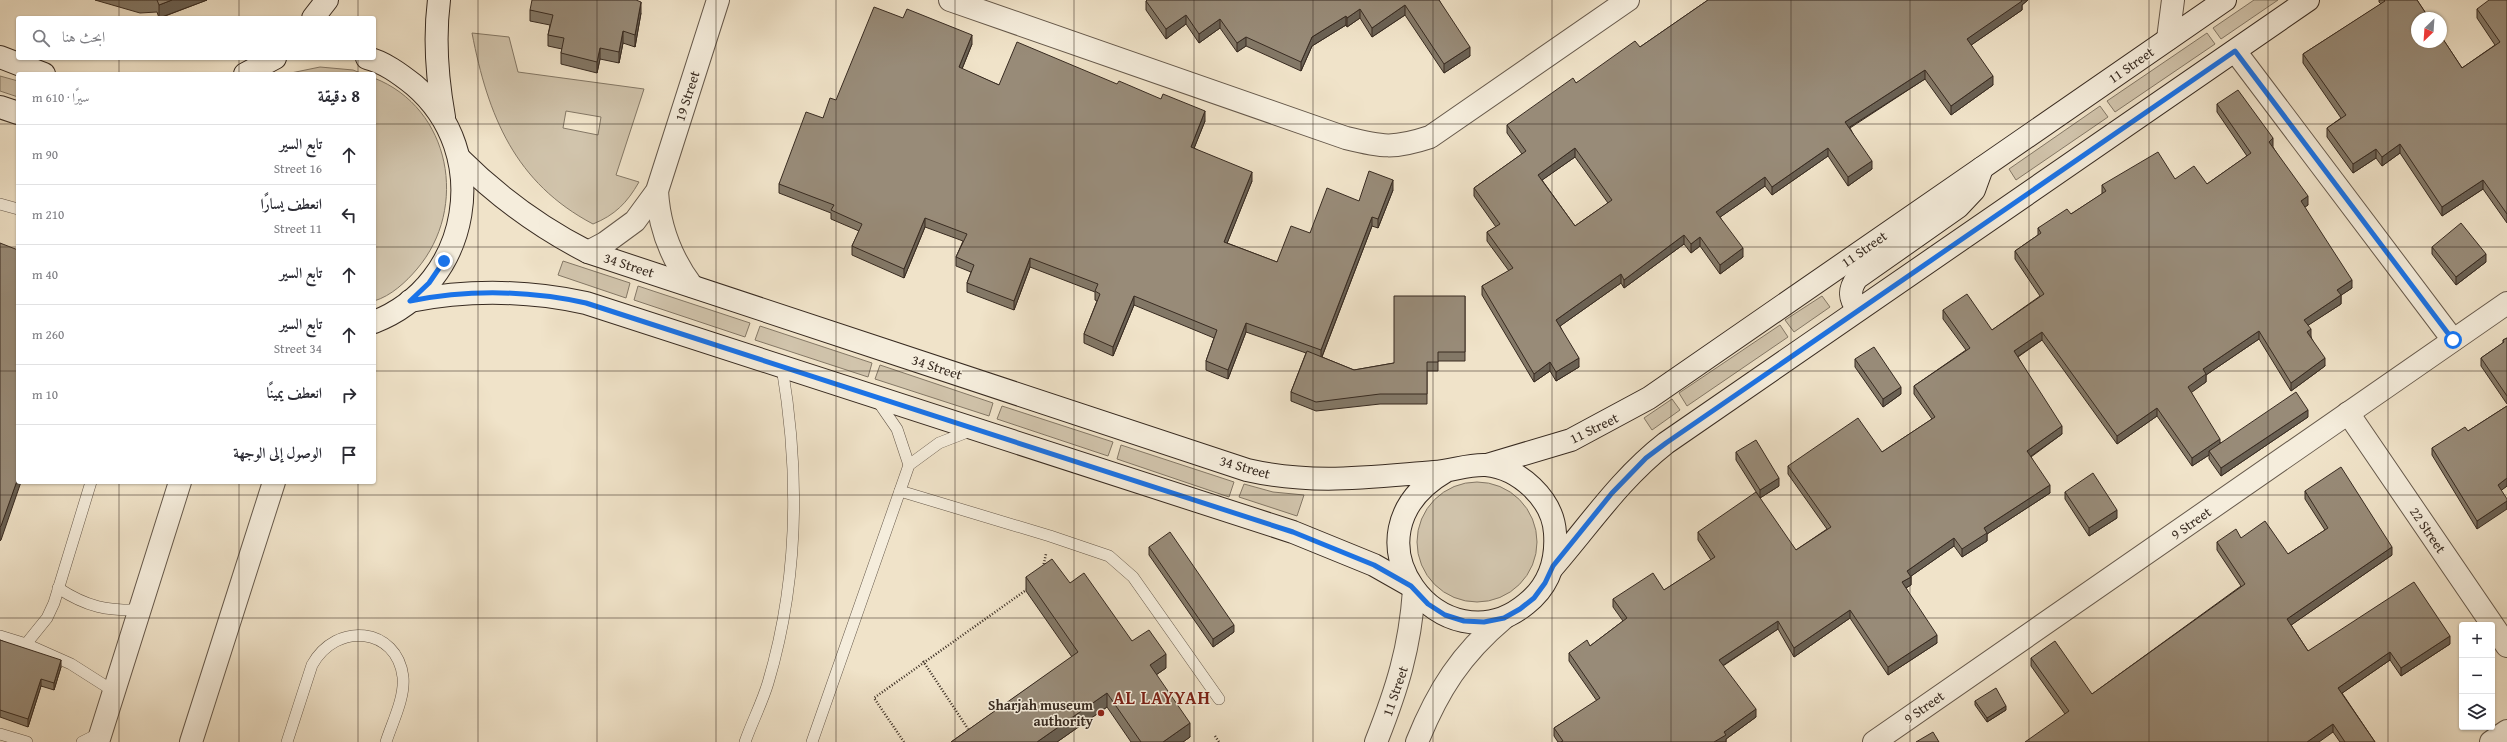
<!DOCTYPE html>
<html lang="ar">
<head>
<meta charset="utf-8">
<style>
  body { margin:0; font-family:"Gentium Book Plus",Amiri,serif; background:#f7f7f7; color:#2b2b33; direction:rtl }
  .controls { position:absolute; right:12px; bottom:12px; display:grid; overflow:hidden; border-radius:4px; box-shadow:0 1px 3px #0004 }
  .controls button { width:36px; height:36px; display:grid; place-items:center; padding:0; border:0; border-bottom:1px solid #e1e1e2; background:#fff; color:#2b2b33; font:20px sans-serif }
  .compass { position:absolute; left:2411px; top:12px; width:36px; height:36px; border-radius:50%; background:#fff; box-shadow:0 1px 3px #0004; rotate:205deg }
  .stop { position:absolute; width:12px; height:12px; margin:-9px; border:3px solid #1a73e8; border-radius:50%; background:#fff }
  .stop.end { background:#1a73e8; border-color:#fff; box-shadow:0 1px 4px #0008 }
  .list { margin:0; padding:0; list-style:none }
  h2 { display:flex; justify-content:space-between; align-items:center; height:52px; margin:0; padding:0 16px; font-size:17px }
  h2 small { font-size:13px; font-weight:400; color:#7c7c81 }
  .list li { display:grid; grid-template-columns:26px 1fr auto; gap:12px; align-items:center; box-sizing:border-box; height:60px; padding:0 16px; border-top:1px solid #e1e1e2 }
  .list b { display:block; font-size:15px; white-space:nowrap }
  .list p { margin:0; font-size:13px; white-space:nowrap; color:#7c7c81 }
  .list em { font-size:13px; font-style:normal; color:#7c7c81 }
  .icon { flex:none; width:22px; height:22px; fill:none; stroke:currentColor; stroke-width:2; stroke-linecap:round; stroke-linejoin:round }
  .map { position:relative; flex:none; width:2507px; height:742px; overflow:hidden; direction:ltr }
  .search { position:absolute; background:#fff; box-shadow:0 1px 3px #0004; left:16px; top:16px; width:360px; height:44px; display:flex; align-items:center; gap:10px; box-sizing:border-box; padding:0 14px; border-radius:4px; color:#7c7c81; font-size:15px }
  .panel { position:absolute; background:#fff; box-shadow:0 1px 3px #0004; left:16px; top:72px; width:360px; height:412px; border-radius:4px; direction:rtl }
  .map>svg:first-child { display:block }
  .green { fill:#d1c4ac; stroke:#847866; fill-rule:evenodd }
  .lines { fill:none; stroke-linecap:round; stroke-linejoin:round }
  .lane-casing { stroke:#66594b; stroke-width:12 }
  .street-casing { stroke:#66594b; stroke-width:24 }
  .secondary-casing { stroke:#382b21; stroke-width:24 }
  .path { stroke:#382b21; stroke-width:2.5; stroke-dasharray:1 2; stroke-linecap:butt }
  .lane { stroke:#f5eddc; stroke-width:11 }
  .street { stroke:#f5eddc; stroke-width:22 }
  .secondary { stroke:#f5eddc; stroke-width:22 }
  .wall { fill:#837867; stroke:#382b21; fill-rule:evenodd }
  .shaded-wall { fill:#6a6154; stroke:#382b21 }
  .building { fill:#988b78; stroke:#382b21; fill-rule:evenodd }
  .route { stroke:#1a73e8; stroke-width:5 }
  .grid { fill:none; stroke:#382b21; stroke-width:1; stroke-opacity:0.55 }
  .poi-dot { fill:#8f2418; stroke:#f5eddc; stroke-width:1.5 }
  .labels { text-anchor:middle; stroke-width:3; stroke-linejoin:round; paint-order:stroke }
  .street-label { font-size:14px; fill:#382b21; stroke:#f5eddc }
  .poi-label { font-size:14px; font-weight:bold; fill:#382b21; stroke:#f5eddc; text-anchor:end }
  .district-label { font-size:18px; font-weight:bold; letter-spacing:1px; fill:#7a1f14; stroke:#f5eddc }
</style>
</head>
<body>
<div class="map">
<svg width="2507" height="742" viewBox="0 0 2507 742">
  <rect width="100%" height="100%" fill="#f0e3c9"/>
  <filter id="stains"><feTurbulence type="fractalNoise" baseFrequency=".005" numOctaves="4"/><feColorMatrix values="0 0 0 0 .2 0 0 0 0 .09 0 0 0 0 .02 0 0 0 .5 -.17"/></filter>
  <radialGradient id="worn" r=".72"><stop offset=".6" stop-color="#630" stop-opacity="0"/><stop offset="1" stop-color="#630" stop-opacity=".3"/></radialGradient>
  <g class="green">
    <polygon points="2254,0 2278,0 2221,39 2213,28"/>
    <path d="M472,33L509,37L518,72L644,89L616,175L639,182C627,203 615,215 593,224C515,183 488,116 472,33ZM566,111L601,117L598,135L563,128Z"/>
    <polygon points="2207,33 2215,44 2115,112 2107,101"/>
    <polygon points="320,67 353,70 363,74 286,74"/>
    <polygon points="0,76 18,81 18,97 0,91"/>
    <path d="M374,78C451,108 469,208 417,269C406,282 391,296 374,301Z"/>
    <polygon points="2100,106 2108,117 2016,180 2009,169"/>
    <polygon points="563,261 630,283 626,298 558,275"/>
    <polygon points="638,286 750,323 745,337 634,300"/>
    <polygon points="1822,296 1830,307 1794,332 1785,320"/>
    <polygon points="1780,325 1788,337 1687,406 1679,393"/>
    <polygon points="760,326 872,363 868,377 755,340"/>
    <polygon points="880,365 993,403 989,416 875,379"/>
    <polygon points="1672,399 1680,410 1652,430 1644,418"/>
    <polygon points="1002,406 1113,442 1108,456 997,419"/>
    <polygon points="1121,445 1234,482 1229,497 1117,459"/>
    <circle cx="1477" cy="542" r="60"/>
    <polygon points="1244,484 1273,492 1304,495 1297,516 1239,497"/>
  </g>
  <g class="lines">
    <defs>
      <g id="lane">
        <polyline points="0,204 18,209"/>
        <polyline points="877,400 897,429 909,465"/>
        <polyline points="900,491 1050,536 1109,556 1133,577 1219,699"/>
        <path d="M58,588C87,607 107,611 141,610"/>
        <polyline points="0,636 26,644 47,618 54,603 91,482"/>
        <polyline points="26,644 71,664 115,692"/>
        <polyline points="0,734 27,742"/>
        <polyline points="82,742 100,733"/>
        <path d="M287,742L312,665C336,621 397,627 403,677C405,698 392,723 386,742"/>
        <path d="M745,742C752,722 762,703 768,683C799,579 800,474 782,367"/>
        <polyline points="812,742 909,465 939,443 970,431"/>
      </g>
      <g id="street">
        <path d="M950,0L1346,138C1382,147 1394,149 1430,137L1628,0"/>
        <polyline points="2168,39 2173,0"/>
        <polyline points="2235,51 2453,340"/>
        <path d="M657,191C659,226 671,258 692,286"/>
        <polyline points="588,252 605,243 635,221 657,191 718,0"/>
        <polyline points="2348,413 2507,646"/>
        <polyline points="98,742 180,482"/>
        <polyline points="191,742 274,482"/>
        <path d="M1376,742C1397,689 1410,648 1414,590"/>
        <path d="M1417,742C1438,690 1461,654 1504,618"/>
        <polyline points="1874,742 2507,303"/>
        <polyline points="2491,742 2507,731"/>
      </g>
      <g id="secondary">
        <path d="M439,0C434,39 437,78 444,117"/>
        <polyline points="313,18 327,0"/>
        <polyline points="0,57 44,74"/>
        <path d="M367,58C384,62 400,74 414,85C493,152 472,284 374,322"/>
        <polyline points="245,74 275,58"/>
        <polyline points="0,107 18,113"/>
        <path d="M459,158C498,197 539,227 588,252L1247,470C1313,485 1369,477 1434,472C1452,471 1468,464 1486,465C1519,468 1553,499 1555,533C1557,561 1549,586 1526,604C1444,672 1334,536 1446,471"/>
        <path d="M410,301C470,289 526,290 586,303L1293,532L1374,565L1411,586"/>
        <path d="M1858,309C1849,299 1849,289 1857,278L1958,207L1974,190L1982,168"/>
        <polyline points="1487,465 1571,440 1649,398 2225,0"/>
        <path d="M1553,567C1591,523 1620,479 1666,443L2308,0"/>
      </g>
    </defs>
    <use href="#lane" class="lane-casing"/>
    <use href="#street" class="street-casing"/>
    <use href="#secondary" class="secondary-casing"/>
    <g class="path">
      <polyline points="1043,567 1046,554"/>
      <polyline points="923,661 968,729"/>
      <polyline points="1215,736 1219,742"/>
      <polyline points="904,742 874,698 1029,588"/>
    </g>
    <use href="#lane" class="lane"/>
    <use href="#street" class="street"/>
    <use href="#secondary" class="secondary"/>
  </g>
  <g class="wall">
    <polygon points="95,0 207,0 160,18 159,18 157,12 140,13"/>
    <polygon points="1439,0 1470,56 1444,73 1405,15 1372,37 1360,18 1347,27 1346,25 1312,46 1301,71 1246,46 1237,52 1220,28 1199,43 1186,24 1166,39 1146,10 1146,1"/>
    <path d="M1708,0H2028L2022,5V10L1971,45L1993,85L1951,115L1925,79L1850,128L1872,169L1848,186L1828,156L1772,195L1765,186L1720,217L1743,257L1720,274L1700,246L1691,253L1684,244L1624,288L1621,283L1560,326L1579,367L1556,381L1550,371L1534,382L1482,295V286L1509,271L1487,241V232L1496,227L1474,196V188L1522,154L1507,133V125L1576,83L1640,47ZM1575,157L1608,203L1575,226L1542,180Z"/>
    <polygon points="2379,0 2417,0 2462,68 2495,45 2477,18 2477,9 2507,0 2507,223 2483,189 2442,216 2400,153 2382,166 2376,158 2353,173 2327,137 2327,128 2341,118 2303,63 2303,54 2381,4 2379,2"/>
    <polygon points="530,10 641,13 635,47 623,43 619,63 600,59 597,73 561,64 561,53 562,49 548,46 548,35 550,25 530,21"/>
    <polygon points="972,44 962,69 999,85 1205,121 1194,148 1252,181 1227,243 1277,262 1310,233 1359,201 1393,190 1378,228 1372,226 1322,357 1354,370 1394,363 1465,296 1465,361 1438,361 1438,371 1427,371 1427,404 1380,404 1316,411 1291,401 1291,392 1306,353 1246,332 1228,379 1206,370 1206,361 1214,338 1134,305 1113,356 1084,343 1084,334 1097,301 1095,300 1095,292 1030,267 1014,310 967,292 967,283 971,272 956,266 956,257 963,241 925,227 904,278 852,255 852,246 859,231 831,219 831,213 779,193 779,184 823,118 836,100"/>
    <polygon points="2217,104 2273,147 2308,205 2304,207 2352,288 2341,295 2341,304 2308,325 2311,337 2325,366 2291,391 2259,339 2206,375 2206,382 2191,392 2220,443 2308,417 2221,476 2209,459 2209,455 2192,466 2157,416 2117,444 2042,340 2018,357 2062,434 2031,457 2050,493 1987,534 1987,541 1962,557 1954,546 1911,576 1911,585 1906,588 1937,643 1888,675 1850,618 1794,657 1778,629 1723,666 1756,717 1726,739 1726,742 1558,742 1554,736 1554,728 1597,701 1569,661 1569,653 1590,646 1623,621 1613,607 1613,599 1664,590 1711,560 1698,540 1698,532 1796,550 1827,529 1788,474 1788,466 1882,452 1932,419 1914,394 1914,386 1966,350 1943,319 1943,310 1992,330 2040,296 2015,259 2015,251 2038,235 2038,228 2071,214 2102,194 2102,185 2175,179 2207,184 2247,156 2217,112"/>
    <polygon points="2432,247 2486,262 2456,285 2432,254"/>
    <polygon points="2507,338 2507,404 2481,366 2481,358 2503,343 2503,340"/>
    <polygon points="1855,359 1901,394 1883,407 1855,367"/>
    <polygon points="2507,406 2507,486 2501,490 2477,529 2432,455 2432,448 2468,431"/>
    <polygon points="1736,452 1779,486 1760,498 1736,460"/>
    <polygon points="2305,491 2392,555 2291,625 2308,651 2450,644 2401,676 2390,660 2342,693 2375,742 2340,742 2333,732 2065,714 2031,666 2031,658 2092,694 2241,586 2217,550 2217,542 2241,538 2288,554 2325,530 2305,499"/>
    <polygon points="2065,492 2117,518 2089,536 2065,499"/>
    <polygon points="1149,547 1234,632 1213,647 1149,555"/>
    <polygon points="1026,577 1070,583 1132,641 1166,668 1156,675 1190,737 1183,742 1131,742 1107,707 1057,742 951,742 1072,657 1026,591"/>
    <polygon points="0,640 61,667 54,690 41,686 28,727 0,717"/>
    <polygon points="1975,701 2006,710 1987,722 1975,705"/>
  </g>
  <g class="shaded-wall">
    <polygon points="172,0 207,0 159,18 159,5"/>
    <polygon points="2019,0 2028,0 2022,5 2022,10 1967,48 1967,39"/>
    <polygon points="641,2 641,13 635,47 635,35"/>
    <polygon points="1405,5 1405,15 1372,37 1372,28"/>
    <polygon points="1360,9 1360,18 1347,27 1347,18"/>
    <polygon points="1186,15 1186,24 1166,39 1166,29"/>
    <polygon points="1346,16 1346,25 1312,46 1301,71 1301,62 1312,37"/>
    <polygon points="1220,19 1220,28 1199,43 1199,34"/>
    <polygon points="623,31 623,43 619,63 619,52"/>
    <polygon points="972,35 972,44 959,76 959,67"/>
    <polygon points="1246,37 1246,46 1237,52 1237,43"/>
    <polygon points="1470,47 1470,56 1444,73 1444,64"/>
    <polygon points="600,48 600,59 597,73 597,62"/>
    <polygon points="1925,70 1925,79 1845,130 1845,122"/>
    <polygon points="1993,76 1993,85 1951,115 1951,106"/>
    <polygon points="1205,111 1205,121 1191,156 1191,147"/>
    <polygon points="2273,138 2273,147 2269,150 2269,142"/>
    <polygon points="2400,144 2400,153 2382,166 2382,157"/>
    <polygon points="1575,148 1575,157 1538,183 1538,175"/>
    <polygon points="1828,148 1828,156 1772,195 1772,187"/>
    <polygon points="2376,149 2376,158 2353,173 2353,164"/>
    <polygon points="1872,161 1872,169 1848,186 1848,177"/>
    <polygon points="1252,172 1252,181 1224,251 1224,242"/>
    <polygon points="1765,177 1765,186 1716,220 1716,212"/>
    <polygon points="1393,180 1393,190 1378,228 1378,219"/>
    <polygon points="2483,180 2483,189 2442,216 2442,207"/>
    <polygon points="2308,196 2308,205 2301,210 2301,201"/>
    <polygon points="1372,217 1372,226 1321,359 1321,350"/>
    <polygon points="925,218 925,227 904,278 904,269"/>
    <polygon points="1684,235 1684,244 1624,288 1624,280"/>
    <polygon points="1700,237 1700,246 1691,253 1691,244"/>
    <polygon points="1743,248 1743,257 1720,274 1720,265"/>
    <polygon points="2486,254 2486,262 2456,285 2456,277"/>
    <polygon points="1030,258 1030,267 1014,310 1014,301"/>
    <polygon points="1621,274 1621,283 1556,329 1556,320"/>
    <polygon points="2352,280 2352,288 2337,298 2337,290"/>
    <polygon points="2341,295 2341,304 2304,328 2304,320"/>
    <polygon points="1134,296 1134,305 1113,356 1113,347"/>
    <polygon points="1246,323 1246,332 1228,379 1228,370"/>
    <polygon points="2311,329 2311,338 2307,332"/>
    <polygon points="2259,331 2259,339 2206,375 2206,382 2188,395 2188,387 2203,369"/>
    <polygon points="2042,332 2042,340 2014,359 2014,351"/>
    <polygon points="1579,358 1579,367 1556,381 1556,372"/>
    <polygon points="2325,358 2325,366 2291,391 2291,383"/>
    <polygon points="1550,362 1550,371 1534,382 1534,374"/>
    <polygon points="1901,387 1901,394 1883,407 1883,399"/>
    <polygon points="2157,408 2157,416 2117,444 2117,436"/>
    <polygon points="2308,410 2308,417 2221,476 2221,468"/>
    <polygon points="2062,426 2062,434 2027,459 2027,451"/>
    <polygon points="2220,439 2220,447 2209,451 2209,455 2192,466 2192,458"/>
    <polygon points="18,478 18,482 21,482 1,540 0,541 0,527"/>
    <polygon points="1779,478 1779,486 1760,498 1760,490"/>
    <polygon points="2507,478 2507,486 2498,493 2498,485"/>
    <polygon points="2050,485 2050,493 1987,534 1987,541 1962,557 1962,549 1984,528"/>
    <polygon points="2507,501 2507,509 2477,529 2477,521"/>
    <polygon points="2117,510 2117,518 2089,536 2089,528"/>
    <polygon points="1954,538 1954,546 1907,579 1907,571"/>
    <polygon points="2392,547 2392,555 2287,628 2287,619"/>
    <polygon points="1911,577 1911,585 1902,590 1902,582"/>
    <polygon points="1850,610 1850,618 1794,657 1794,648"/>
    <polygon points="1778,621 1778,629 1719,668 1719,660"/>
    <polygon points="1234,625 1234,632 1213,647 1213,639"/>
    <polygon points="1937,635 1937,643 1888,675 1888,667"/>
    <polygon points="2450,636 2450,644 2401,676 2401,668"/>
    <polygon points="2390,652 2390,660 2338,696 2338,688"/>
    <polygon points="1166,654 1166,668 1150,679 1150,665"/>
    <polygon points="61,660 61,667 54,690 54,683"/>
    <polygon points="41,679 41,686 28,727 28,719"/>
    <polygon points="1107,693 1107,707 1057,742 1037,742"/>
    <polygon points="2006,706 2006,710 1987,722 1987,718"/>
    <polygon points="1756,709 1756,717 1726,739 1726,742 1714,742 1724,732"/>
    <polygon points="1190,723 1190,737 1183,742 1163,742"/>
    <polygon points="2333,724 2333,732 2319,742 2307,742"/>
  </g>
  <g class="building">
    <polygon points="157,0 172,0 159,5"/>
    <polygon points="532,0 636,0 641,2 635,35 623,31 619,52 600,48 597,62 561,53 564,38 548,35 553,15 530,10"/>
    <polygon points="1147,0 1439,0 1470,47 1444,64 1405,5 1372,28 1360,9 1347,18 1346,16 1312,37 1301,62 1246,37 1237,43 1220,19 1199,34 1186,15 1166,29 1146,1"/>
    <path d="M1708,0H2021L2022,1L1967,39L1993,76L1951,106L1925,70L1845,122L1872,161L1848,177L1828,148L1772,187L1765,177L1716,212L1743,248L1720,265L1700,237L1691,244L1684,235L1624,280L1621,274L1556,320L1579,358L1556,372L1550,362L1534,374L1482,286L1513,268L1487,232L1500,224L1474,188L1526,151L1507,125L1573,78L1576,83L1635,41L1640,47ZM1575,148L1612,200L1575,226L1538,175Z"/>
    <polygon points="2384,0 2417,0 2429,18 2417,18 2417,42 2441,42 2441,36 2462,68 2500,42 2477,9 2489,0 2507,0 2507,214 2483,180 2442,207 2400,144 2382,157 2376,149 2353,164 2327,128 2346,115 2303,54 2385,1"/>
    <polygon points="874,7 903,18 907,9 972,35 959,67 999,85 1017,42 1117,84 1119,81 1161,99 1163,94 1205,111 1191,147 1252,172 1224,242 1277,262 1291,226 1310,233 1327,188 1359,201 1369,171 1393,180 1378,219 1372,217 1321,350 1246,323 1228,370 1206,361 1217,330 1134,296 1113,347 1084,334 1100,294 1095,291 1098,284 1030,258 1014,301 967,283 974,265 956,257 967,234 925,218 904,269 852,246 862,224 831,210 834,205 779,184 806,112 823,118 830,98 836,100"/>
    <polygon points="2238,90 2273,138 2269,142 2308,196 2301,201 2352,280 2337,290 2341,295 2304,320 2311,329 2307,332 2325,358 2291,383 2259,331 2203,369 2206,374 2188,387 2220,439 2192,458 2157,408 2117,436 2042,332 2014,351 2062,426 2027,451 2050,485 1984,528 1987,533 1962,549 1954,538 1907,571 1911,577 1902,582 1937,635 1888,667 1850,610 1794,648 1778,621 1719,660 1756,709 1724,732 1726,735 1714,742 1561,742 1563,741 1554,728 1600,698 1569,653 1587,640 1590,646 1627,618 1613,599 1653,573 1664,590 1715,557 1698,532 1756,492 1796,550 1831,527 1788,466 1858,418 1882,452 1935,417 1914,386 1970,348 1943,310 1967,294 1992,330 2044,294 2015,251 2041,233 2038,228 2067,209 2071,214 2106,191 2102,185 2158,152 2175,179 2194,166 2207,184 2251,153 2217,104"/>
    <polygon points="2461,223 2486,254 2456,277 2432,247"/>
    <polygon points="0,243 18,250 18,478 1,526 0,527"/>
    <polygon points="1394,296 1465,296 1465,352 1438,352 1438,362 1427,362 1427,394 1380,394 1316,402 1291,392 1307,351 1354,370 1394,363"/>
    <polygon points="2507,338 2507,396 2481,358 2504,342 2503,340"/>
    <polygon points="1874,347 1901,387 1883,399 1855,359"/>
    <polygon points="2296,392 2308,410 2221,468 2209,451"/>
    <polygon points="2507,406 2507,478 2498,485 2507,499 2507,501 2477,521 2432,448 2465,427 2468,431"/>
    <polygon points="1756,440 1779,478 1760,490 1736,452"/>
    <polygon points="2341,467 2392,547 2287,619 2308,651 2414,582 2450,636 2401,668 2390,652 2338,688 2375,742 2345,742 2333,724 2307,742 2025,742 2069,711 2031,658 2055,641 2092,694 2245,584 2217,542 2236,529 2241,538 2265,521 2288,554 2328,528 2305,491"/>
    <polygon points="2093,473 2117,510 2089,528 2065,492"/>
    <polygon points="1170,532 1234,625 1213,639 1149,547"/>
    <polygon points="1052,559 1070,583 1084,573 1132,641 1149,630 1166,654 1150,665 1190,723 1163,742 1141,742 1107,693 1037,742 951,742 1078,652 1026,577"/>
    <polygon points="0,640 61,660 54,683 41,679 28,719 0,710"/>
    <polygon points="1996,688 2006,706 1987,718 1975,701"/>
    <polygon points="1933,732 1939,742 1916,742"/>
  </g>
  <g class="lines">
    <path class="route" d="M444,261L429,283L410,301C470,289 526,290 586,303L1293,532L1374,565L1411,586L1428,604L1445,615L1464,621L1484,622L1504,618L1520,609L1534,598L1545,583L1553,566L1612,493L1646,458L1666,443L2235,51L2453,340"/>
  </g>
  <path class="grid" d="M119,0V18M239,0V18M358,0V18M478,0V742M597,0V742M716,0V742M836,0V742M955,0V742M1074,0V742M1194,0V742M1313,0V742M1433,0V742M1552,0V742M1671,0V742M1791,0V742M1910,0V742M2029,0V742M2149,0V742M2268,0V742M2388,0V742M119,58V74M239,58V74M358,58V74M0,124H18M374,124H2507M0,247H18M374,247H2507M0,371H18M374,371H2507M119,482V742M239,482V742M358,482V742M0,495H2507M0,618H2507"/>
  <circle class="poi-dot" cx="1101" cy="713" r="4"/>
  <g class="labels">
    <g class="street-label">
      <text transform="translate(2131 65) rotate(-35)" y="5">11 Street</text>
      <text transform="translate(687 96) rotate(-72)" y="5">19 Street</text>
      <text transform="translate(1864 249) rotate(-35)" y="5">11 Street</text>
      <text transform="translate(629 265) rotate(18)" y="5">34 Street</text>
      <text transform="translate(937 367) rotate(18)" y="5">34 Street</text>
      <text transform="translate(1594 428) rotate(-26)" y="5">11 Street</text>
      <text transform="translate(1245 467) rotate(16)" y="5">34 Street</text>
      <text transform="translate(2191 523) rotate(-35)" y="5">9 Street</text>
      <text transform="translate(2428 530) rotate(56)" y="5">22 Street</text>
      <text transform="translate(1395 691) rotate(-71)" y="5">11 Street</text>
      <text transform="translate(1924 707) rotate(-35)" y="5">9 Street</text>
    </g>
    <g class="poi-label">
      <text x="1093" y="710">Sharjah museum<tspan x="1093" dy="16">authority</tspan></text>
    </g>
    <g class="district-label">
      <text x="1162" y="704">AL LAYYAH</text>
    </g>
  </g>
  <rect width="100%" height="100%" filter="url(#stains)"/>
  <rect width="100%" height="100%" fill="url(#worn)"/>
</svg>
<div class="controls">
<button>+</button>
<button>−</button>
<button><svg class="icon" aria-label="layers" viewBox="0 0 24 24"><path d="M12 4l9 5-9 5-9-5zM3 14l9 5 9-5"/></svg></button>
</div>
<svg class="compass" viewBox="-18 -18 36 36"><path d="M0-13l5 13h-10z" fill="#e53935"/><path d="M0 13l5-13h-10z" fill="#7c7c81"/></svg>
<div class="stop" style="left:2453px;top:340px"></div>
<div class="stop end" style="left:444px;top:261px"></div>
<div class="search"><svg class="icon" aria-label="search" viewBox="0 0 24 24"><circle cx="10" cy="10" r="6"/><path d="M15 15l6 6"/></svg>ابحث هنا</div>
<section class="panel">
<h2>8 دقيقة<small>سيرًا · 610 m</small></h2>
<ul class="list">
<li><svg class="icon" aria-label="ahead" viewBox="0 0 24 24"><path d="M12 20V5M6 11l6-6 6 6"/></svg><div><b>تابع السير</b><p>16 Street</p></div><em>90 m</em></li>
<li><svg class="icon" aria-label="left" viewBox="0 0 24 24"><path d="M17 20v-9H6M10 6l-5 5 5 5"/></svg><div><b>انعطف يسارًا</b><p>11 Street</p></div><em>210 m</em></li>
<li><svg class="icon" aria-label="ahead" viewBox="0 0 24 24"><path d="M12 20V5M6 11l6-6 6 6"/></svg><div><b>تابع السير</b></div><em>40 m</em></li>
<li><svg class="icon" aria-label="ahead" viewBox="0 0 24 24"><path d="M12 20V5M6 11l6-6 6 6"/></svg><div><b>تابع السير</b><p>34 Street</p></div><em>260 m</em></li>
<li><svg class="icon" aria-label="right" viewBox="0 0 24 24"><path d="M7 20v-9h11M14 6l5 5-5 5"/></svg><div><b>انعطف يمينًا</b></div><em>10 m</em></li>
<li><svg class="icon" aria-label="arrive" viewBox="0 0 24 24"><path d="M6 21V4h12l-3 4 3 4H6"/></svg><div><b>الوصول إلى الوجهة</b></div></li>
</ul>
</section>
</div>
</body>
</html>
